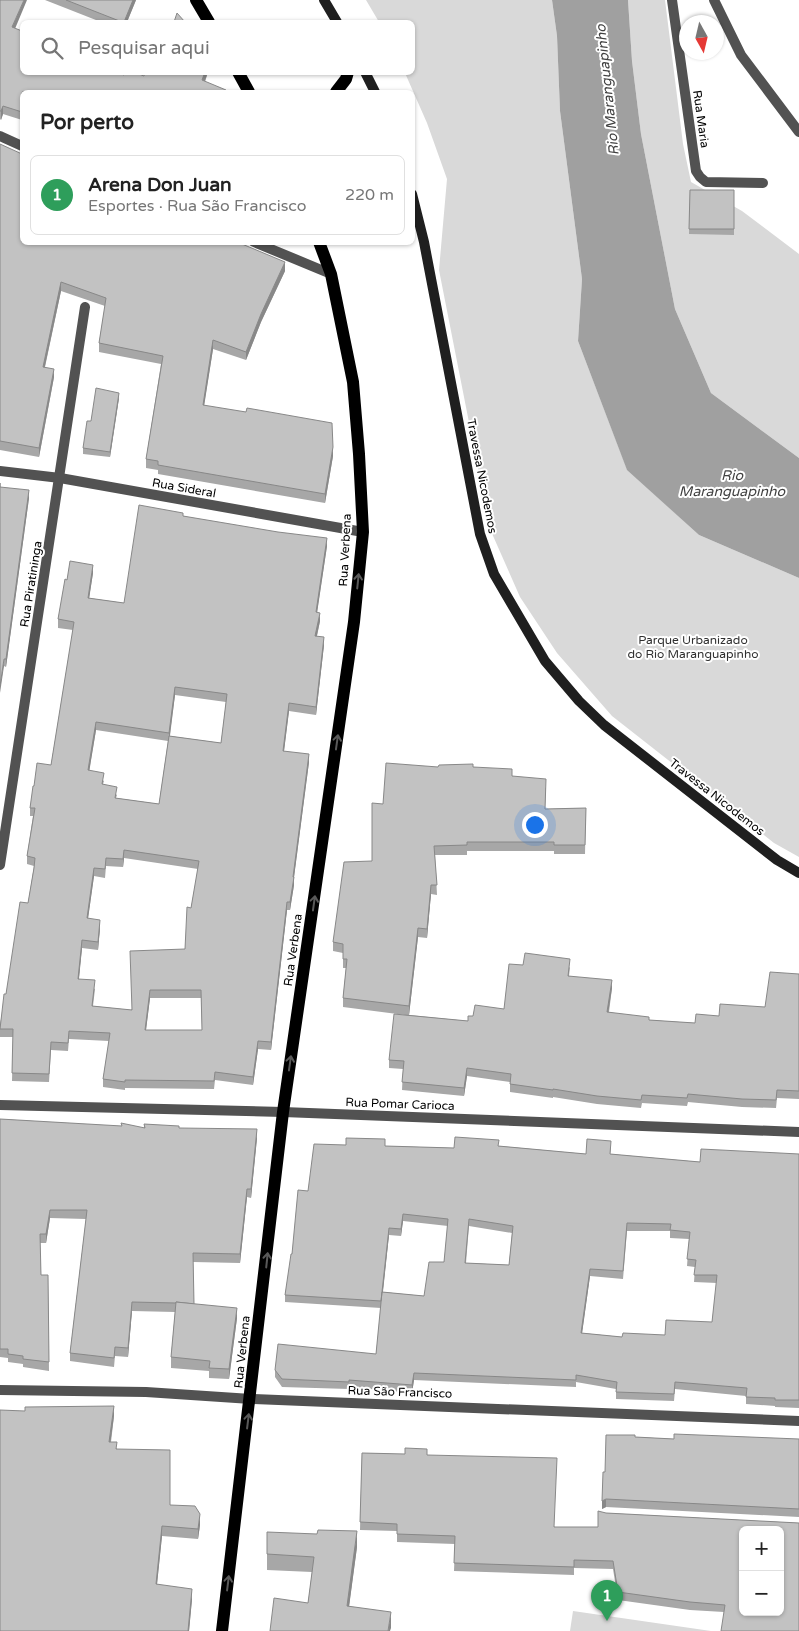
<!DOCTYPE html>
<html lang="pt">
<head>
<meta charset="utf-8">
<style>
  body { margin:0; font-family:"Varela Round",sans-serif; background:#f2f2f2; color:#222 }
  .controls { position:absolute; right:15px; bottom:15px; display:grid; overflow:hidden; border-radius:8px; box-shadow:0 1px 4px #0004 }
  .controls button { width:45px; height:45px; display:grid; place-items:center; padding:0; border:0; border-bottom:1px solid #e0e0e0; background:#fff; color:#222; font:25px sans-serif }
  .compass { position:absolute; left:679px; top:15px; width:45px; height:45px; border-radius:50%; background:#fff; box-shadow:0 1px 4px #0004; rotate:172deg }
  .you { position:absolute; left:534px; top:824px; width:18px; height:18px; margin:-12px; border:4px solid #fff; border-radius:50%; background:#1a73e8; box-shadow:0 0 0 8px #1a73e833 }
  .badge { display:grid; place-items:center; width:32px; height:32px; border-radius:50%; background:#7c3aed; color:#fff; font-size:16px; font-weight:700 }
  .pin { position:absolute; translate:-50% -41px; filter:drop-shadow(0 1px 2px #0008) }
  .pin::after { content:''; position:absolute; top:26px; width:18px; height:15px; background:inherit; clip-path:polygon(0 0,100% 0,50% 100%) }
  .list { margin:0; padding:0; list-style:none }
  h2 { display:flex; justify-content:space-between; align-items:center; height:65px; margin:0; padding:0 20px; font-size:21px }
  h2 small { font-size:16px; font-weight:400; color:#767676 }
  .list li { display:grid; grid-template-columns:32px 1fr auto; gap:15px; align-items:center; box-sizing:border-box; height:80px; margin:0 10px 10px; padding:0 10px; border:1px solid #e0e0e0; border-radius:8px }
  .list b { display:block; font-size:19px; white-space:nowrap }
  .list p { margin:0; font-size:16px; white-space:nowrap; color:#767676 }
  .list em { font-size:16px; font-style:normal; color:#767676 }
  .icon { flex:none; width:28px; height:28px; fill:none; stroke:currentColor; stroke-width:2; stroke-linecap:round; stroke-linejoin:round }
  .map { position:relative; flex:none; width:799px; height:1631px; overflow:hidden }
  .search { position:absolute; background:#fff; box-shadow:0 1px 4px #0004; left:20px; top:20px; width:395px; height:55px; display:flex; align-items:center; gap:12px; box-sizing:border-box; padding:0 18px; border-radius:8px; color:#767676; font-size:19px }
  .panel { position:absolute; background:#fff; box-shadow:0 1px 4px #0004; left:20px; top:90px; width:395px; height:155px; border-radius:8px }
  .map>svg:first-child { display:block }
  .green { fill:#d9d9d9 }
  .water { fill:#a0a0a0 }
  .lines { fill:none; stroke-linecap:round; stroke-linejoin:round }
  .minor { stroke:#525252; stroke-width:10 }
  .secondary { stroke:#1f1f1f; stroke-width:10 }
  .primary { stroke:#000; stroke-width:12 }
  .wall { fill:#a7a7a7; fill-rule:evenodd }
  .shaded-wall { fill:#888 }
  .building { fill:#c2c2c2; stroke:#888; fill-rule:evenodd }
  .oneway { stroke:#595959 }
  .labels { text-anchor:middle; stroke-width:4; stroke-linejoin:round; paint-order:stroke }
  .street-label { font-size:12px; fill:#000; stroke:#fff }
  .park-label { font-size:12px; fill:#303030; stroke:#fff }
  .water-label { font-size:14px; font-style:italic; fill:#414141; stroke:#fff }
</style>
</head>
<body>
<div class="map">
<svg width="799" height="1631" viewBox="0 0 799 1631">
  <rect width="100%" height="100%" fill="#fff"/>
  <g class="green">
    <polygon points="366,0 552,0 557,36 560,111 582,279 578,341 627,469 699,535 799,578 799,857 774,843 612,716 557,653 520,597 490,529 439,270 447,179 427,123 405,73 412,72 412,22 379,22"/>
    <polygon points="628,0 665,0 683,144 691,182 742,211 799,254 799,458 711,393 675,309 641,134 632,61"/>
    <polygon points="573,1611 711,1631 712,1631 570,1631"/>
  </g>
  <polygon class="water" points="552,0 628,0 632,61 641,134 675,309 711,393 799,458 799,578 699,535 627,470 578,341 582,279 560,111 557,36"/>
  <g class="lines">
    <g class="minor">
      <polyline points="672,0 696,171 700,177 706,182 763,183"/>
      <polyline points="714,0 741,55 799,132"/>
      <polyline points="0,136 22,146"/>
      <polyline points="254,242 331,274"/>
      <polyline points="0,471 60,478 363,532"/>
      <polyline points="0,865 85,307"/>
      <polyline points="0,1105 283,1112 799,1132"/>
      <polyline points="0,1390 146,1392 251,1399 799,1421"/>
    </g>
    <g class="secondary">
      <polyline points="324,0 337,22"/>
      <polyline points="365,72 375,92"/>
      <polyline points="412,194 424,242 480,534 494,574 545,661 579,701 604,725 777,860 799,873"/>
    </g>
    <g class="primary">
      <polyline points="196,0 209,22"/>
      <polyline points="238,72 249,92"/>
      <polyline points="336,92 346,79 348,72"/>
      <polyline points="222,1631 283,1112 354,622 363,532 359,454 353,382 331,274 319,242"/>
    </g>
  </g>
  <g class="wall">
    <polygon points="0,0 15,28 22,72 144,76 208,72 205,82 226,92 22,92 22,120 3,114 1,120 0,119"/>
    <polygon points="45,0 136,0 127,22 101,22"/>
    <polygon points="0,144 22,242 247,242 245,245 285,271 261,322 246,360 213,349 204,405 333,456 325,503 158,474 158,470 146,468 146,459 161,364 99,352 99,343 105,306 61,291 45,367 54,377 39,457 0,450"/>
    <polygon points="690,190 734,190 734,235 689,234"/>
    <polygon points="119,398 110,457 83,454 83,448 91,421"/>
    <polygon points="0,487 29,498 6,667 4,666"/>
    <path d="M183,516L327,546L317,612L320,621L317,636L324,645L316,715L289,711L284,751L309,762L294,877V885L290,910H287L271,1050L258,1049L253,1085L215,1080L214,1089L125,1088V1090L103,1087V1079L109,1041L69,1039L68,1051L51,1050L49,1082L12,1081L13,1037H0V1024L6,994L28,903L34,866L27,864V856L33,816H30V808L34,786L51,765L73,630L58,628V619L67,580L93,573L89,598L124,603ZM175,695L226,702L221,743L170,736ZM96,730L168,741L159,804L116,798L117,795L103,784L104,781L89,771ZM124,858L198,869L191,908L185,949L131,1010L93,1006L95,989L79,979L82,948L98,950L100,928L88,918L94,876L105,878L106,866L123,867ZM150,998H201L202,1030H146Z"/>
    <polygon points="438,767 473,767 512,776 546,788 545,809 586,808 585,854 554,854 554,851 467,851 467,855 435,855 437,895 431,894 427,938 418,937 409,1015 468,1021 473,1016 504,1009 570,967 569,976 612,988 609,1012 649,1020 695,1023 719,1016 765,1007 799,974 799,1099 777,1098 776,1108 742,1107 688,1102 687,1106 642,1103 641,1108 597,1104 553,1097 553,1098 510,1092 510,1082 467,1076 464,1096 402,1090 403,1069 389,1068 389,1060 405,1015 343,1007 343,998 346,968 343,968 343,953 333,951 333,942 372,861 383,804"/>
    <polygon points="0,1119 144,1128 144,1124 257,1138 251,1198 247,1197 240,1263 193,1262 194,1304 237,1318 229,1379 209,1378 209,1371 171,1368 171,1357 175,1312 132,1311 128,1357 115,1356 114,1367 70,1361 70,1353 86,1219 50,1218 46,1243 40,1243 41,1275 48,1275 49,1371 23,1367 23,1364 8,1362 8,1358 0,1357"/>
    <path d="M385,1146L454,1148L499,1146L586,1154L611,1148L610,1154L700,1162L799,1154V1408L775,1407V1406L746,1404V1396L675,1389L674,1401L616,1399V1389L576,1382V1387L414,1380L412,1393L349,1387V1389L282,1387L275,1377V1370L376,1354L381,1308L285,1302V1295L292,1254L308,1191ZM403,1221L448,1226L444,1262L424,1296L383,1292L389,1235L401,1236ZM469,1226L512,1233L509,1265L466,1263ZM627,1231H670V1238L689,1239L687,1266L695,1267L694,1282L717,1283L712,1322L665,1335L622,1337L582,1333L590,1276L623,1279Z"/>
    <polygon points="114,1416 111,1442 117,1449 170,1505 200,1525 198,1539 162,1536 157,1584 192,1599 189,1631 0,1631"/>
    <polygon points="635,1437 674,1439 799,1439 799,1517 606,1507 602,1509 605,1472"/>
    <polygon points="362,1453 427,1455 555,1527 598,1527 606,1513 799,1523 724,1612 690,1610 618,1600 613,1569 574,1568 574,1575 454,1571 455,1544 397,1542 397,1531 360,1530"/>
    <polygon points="267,1532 357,1547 349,1606 391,1628 308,1603 312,1572 267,1570"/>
  </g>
  <g class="shaded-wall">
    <polygon points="24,0 27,0 12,36 12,27"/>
    <polygon points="133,0 136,0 127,22 124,22"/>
    <polygon points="205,72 208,72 202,89 202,80"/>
    <polygon points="3,106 3,114 1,120 1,111"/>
    <polygon points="285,262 285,271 261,322 246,360 246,352 261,314"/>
    <polygon points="61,282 61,291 43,375 43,367"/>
    <polygon points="213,340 213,349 203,413 203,405"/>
    <polygon points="54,369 54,377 39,457 39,448"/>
    <polygon points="119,393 119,398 110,457 110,452"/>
    <polygon points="333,447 333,456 325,503 325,494"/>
    <polygon points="29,490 29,498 6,667 6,659"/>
    <polygon points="327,538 327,546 316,620 316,612"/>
    <polygon points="93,565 93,573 88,606 88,598"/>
    <polygon points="320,613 320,621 315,644 315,636"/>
    <polygon points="324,637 324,645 316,715 316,707"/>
    <polygon points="4,659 4,666 0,693 0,686"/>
    <polygon points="175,687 175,695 169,741 169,733"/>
    <polygon points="289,703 289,711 283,759 283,751"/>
    <polygon points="96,722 96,730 88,779 88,770"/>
    <polygon points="309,754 309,762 293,885 293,877"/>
    <polygon points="124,850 124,858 123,867 123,859"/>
    <polygon points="94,868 94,876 87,926 87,918"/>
    <polygon points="294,877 294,885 290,910 290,902"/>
    <polygon points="431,885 431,894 427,938 427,929"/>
    <polygon points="287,902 287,910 271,1050 271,1042"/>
    <polygon points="100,920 100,928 98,950 98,942"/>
    <polygon points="418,928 418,937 409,1015 409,1006"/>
    <polygon points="82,940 82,948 78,987 78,979"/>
    <polygon points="612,980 612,988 607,1020 607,1012"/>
    <polygon points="150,990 150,998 145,1038 145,1030"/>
    <polygon points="258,1041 258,1049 253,1085 253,1077"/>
    <polygon points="467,1068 467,1076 464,1096 464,1088"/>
    <polygon points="257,1129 257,1138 251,1198 251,1189"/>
    <polygon points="247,1189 247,1197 240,1263 240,1254"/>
    <polygon points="50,1210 50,1218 46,1243 46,1234"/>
    <polygon points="403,1214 403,1221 401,1236 401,1229"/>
    <polygon points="389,1228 389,1235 381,1308 381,1301"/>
    <polygon points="590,1269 590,1276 581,1341 581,1333"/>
    <polygon points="132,1302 132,1311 128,1357 128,1348"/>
    <polygon points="237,1308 237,1318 229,1379 229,1369"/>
    <polygon points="414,1373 414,1380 412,1393 412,1385"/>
    <polygon points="114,1406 114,1416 109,1452 109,1442"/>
    <polygon points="606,1499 606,1507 602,1509 602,1501"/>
    <polygon points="200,1514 200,1525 198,1539 198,1529"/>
    <polygon points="162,1526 162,1536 156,1594 156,1584"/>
    <polygon points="357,1531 357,1547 347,1622 347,1606"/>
    <polygon points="192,1589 192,1599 189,1631 188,1631"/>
    <polygon points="391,1612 391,1628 390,1631 388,1631"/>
  </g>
  <g class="building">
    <polygon points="0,0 24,0 12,27 22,31 22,72 115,72 124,75 125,72 134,72 144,76 145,72 205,72 202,80 226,90 226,92 22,92 22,112 3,106 1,111 0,111"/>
    <polygon points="66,0 133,0 124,22 122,22"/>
    <polygon points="177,13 185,22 174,22"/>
    <polygon points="0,144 22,154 22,242 243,242 242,244 285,262 261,314 246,352 213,340 203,405 246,412 247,408 332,423 333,447 325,494 158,465 158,461 146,459 163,356 99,343 106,298 61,282 43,367 54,369 39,448 0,441"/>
    <polygon points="690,190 734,190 734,229 689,229"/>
    <polygon points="96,388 119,393 110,452 83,448 87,421 91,421"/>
    <polygon points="0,483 0,487 29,490 6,659 4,659 0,686"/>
    <path d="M139,505L183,513V516L278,532L327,538L316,612L320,613L315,636L324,637L316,707L289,703L283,751L309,754L293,877H294L290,902H287L271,1042L258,1041L253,1077L215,1072L214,1081L125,1080V1082L103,1079L110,1033L69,1031L68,1043L51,1042L49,1074L12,1073L13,1029H0L4,994H6L20,902L28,903L34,868L35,858L27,856L35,808H30L33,786H34L37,763L51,765L74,622L58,619L65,579L67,580L70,561L93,565L88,598L124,603ZM175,687L227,694L221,743L169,736L159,804L115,798L117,787L102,784L104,773L88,770L96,722L169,733ZM124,850L199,861L191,908L187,907L185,949L130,951L132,1010L92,1006L95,980L78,979L82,940L98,942L100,920L87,918L94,868L105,869L106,858L123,859ZM150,990H201L202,1030H145Z"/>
    <polygon points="386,763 438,767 439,765 473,764 473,767 512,769 512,776 546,779 545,809 586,808 585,845 554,845 554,842 467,842 467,845 434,846 437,885 431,885 427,929 418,928 409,1006 343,998 347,959 343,959 343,944 333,942 344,862 372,861 372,803 383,804"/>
    <polygon points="525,953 570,959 568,976 612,980 607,1012 649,1017 649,1020 695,1023 696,1014 719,1016 720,1004 765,1007 770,972 799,974 799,1091 777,1090 776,1100 742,1099 688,1094 687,1098 642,1095 641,1100 597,1096 553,1089 553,1090 510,1084 511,1074 467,1068 464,1088 402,1082 404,1061 389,1060 394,1014 468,1021 468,1016 473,1016 475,1005 504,1009 509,964 523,965"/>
    <polygon points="0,1119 122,1126 121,1123 145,1128 144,1124 179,1126 179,1128 257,1129 251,1189 247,1189 240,1254 193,1253 194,1304 176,1302 176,1303 132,1302 128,1348 115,1347 114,1358 70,1353 87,1210 50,1210 46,1234 40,1234 41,1275 48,1275 49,1362 23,1359 23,1356 8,1354 8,1349 0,1349"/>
    <path d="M455,1137L499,1140L498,1146L586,1154L587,1139L611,1141L610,1154L700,1162L701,1149L799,1154V1400H775V1398L746,1397L747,1388L675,1382L674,1394L616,1392L617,1382L576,1375V1380L414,1373L412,1385L349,1380V1382L282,1379L275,1370L278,1344L376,1354L382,1292L424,1296L429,1262H444L448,1219L403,1214L401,1229L389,1228L381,1301L285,1295L291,1254H292L298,1190L308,1191L314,1144L346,1145V1138L385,1139V1146L454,1148ZM469,1219L513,1226L509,1265L465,1263ZM627,1223L671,1224L670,1230L690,1232L687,1259L696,1260L694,1275H717L712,1322L666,1320L665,1335L623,1333L622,1337L581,1333L590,1269L623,1271Z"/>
    <polygon points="176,1302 237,1308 229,1369 209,1368 210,1361 171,1357"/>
    <polygon points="114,1406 109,1442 117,1442 116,1449 170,1450 170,1505 195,1506 200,1514 198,1529 162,1526 156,1584 192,1589 188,1631 0,1631 0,1410 25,1411 25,1407"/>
    <polygon points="674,1434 799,1439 799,1509 606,1499 602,1501 603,1472 605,1472 606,1435 635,1435 635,1437 674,1439"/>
    <path d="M405,1448L427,1449V1455L557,1458L554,1527H598V1511L606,1513L799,1523V1631H721L725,1605L690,1602L618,1592L613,1561L574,1560V1567L454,1563L455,1536L397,1534V1524L360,1522L362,1453L405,1454ZM743,1530H780V1612H743Z"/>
    <polygon points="318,1530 357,1531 347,1606 391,1612 388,1631 270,1631 274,1598 308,1603 314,1557 267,1554 267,1532 317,1534"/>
  </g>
  <defs><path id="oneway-shaft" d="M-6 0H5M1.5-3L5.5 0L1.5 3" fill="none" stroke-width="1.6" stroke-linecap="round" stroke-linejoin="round" transform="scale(1.25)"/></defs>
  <g class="oneway">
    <use href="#oneway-shaft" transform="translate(358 581) rotate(-84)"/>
    <use href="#oneway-shaft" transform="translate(337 742) rotate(-82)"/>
    <use href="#oneway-shaft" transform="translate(314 903) rotate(-82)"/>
    <use href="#oneway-shaft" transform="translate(290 1063) rotate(-82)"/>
    <use href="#oneway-shaft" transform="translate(267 1260) rotate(-84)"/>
    <use href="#oneway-shaft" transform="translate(248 1421) rotate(-83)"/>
    <use href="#oneway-shaft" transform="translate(228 1583) rotate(-83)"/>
  </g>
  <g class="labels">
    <g class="street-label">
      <text transform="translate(701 119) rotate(82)" y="4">Rua Maria</text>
      <text transform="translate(482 476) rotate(79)" y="4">Travessa Nicodemos</text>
      <text transform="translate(184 488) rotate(10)" y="4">Rua Sideral</text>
      <text transform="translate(345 550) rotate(-87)" y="4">Rua Verbena</text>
      <text transform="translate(31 584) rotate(-81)" y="4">Rua Piratininga</text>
      <text transform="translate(717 797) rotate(38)" y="4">Travessa Nicodemos</text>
      <text transform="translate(293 950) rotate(-82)" y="4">Rua Verbena</text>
      <text transform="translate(400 1104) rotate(2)" y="4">Rua Pomar Carioca</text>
      <text transform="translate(242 1352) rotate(-84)" y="4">Rua Verbena</text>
      <text transform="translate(400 1392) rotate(2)" y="4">Rua São Francisco</text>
    </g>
    <g class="park-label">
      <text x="693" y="644">Parque Urbanizado<tspan x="693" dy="14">do Rio Maranguapinho</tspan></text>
    </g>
    <g class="water-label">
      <text transform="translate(607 90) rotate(-96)" y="5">Rio Maranguapinho</text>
      <text x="732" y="480">Rio<tspan x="732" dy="16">Maranguapinho</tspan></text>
    </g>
  </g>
</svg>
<div class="controls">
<button>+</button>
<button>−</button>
</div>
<svg class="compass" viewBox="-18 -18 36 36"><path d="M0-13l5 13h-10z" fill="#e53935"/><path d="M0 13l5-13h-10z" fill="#767676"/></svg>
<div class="you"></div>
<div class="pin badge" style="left:607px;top:1621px;background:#2e9e5b">1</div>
<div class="search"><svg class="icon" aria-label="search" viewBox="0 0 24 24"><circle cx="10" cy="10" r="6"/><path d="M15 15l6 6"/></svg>Pesquisar aqui</div>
<section class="panel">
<h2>Por perto<small></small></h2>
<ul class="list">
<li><span class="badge" style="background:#2e9e5b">1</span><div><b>Arena Don Juan</b><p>Esportes · Rua São Francisco</p></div><em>220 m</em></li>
</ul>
</section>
</div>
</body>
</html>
